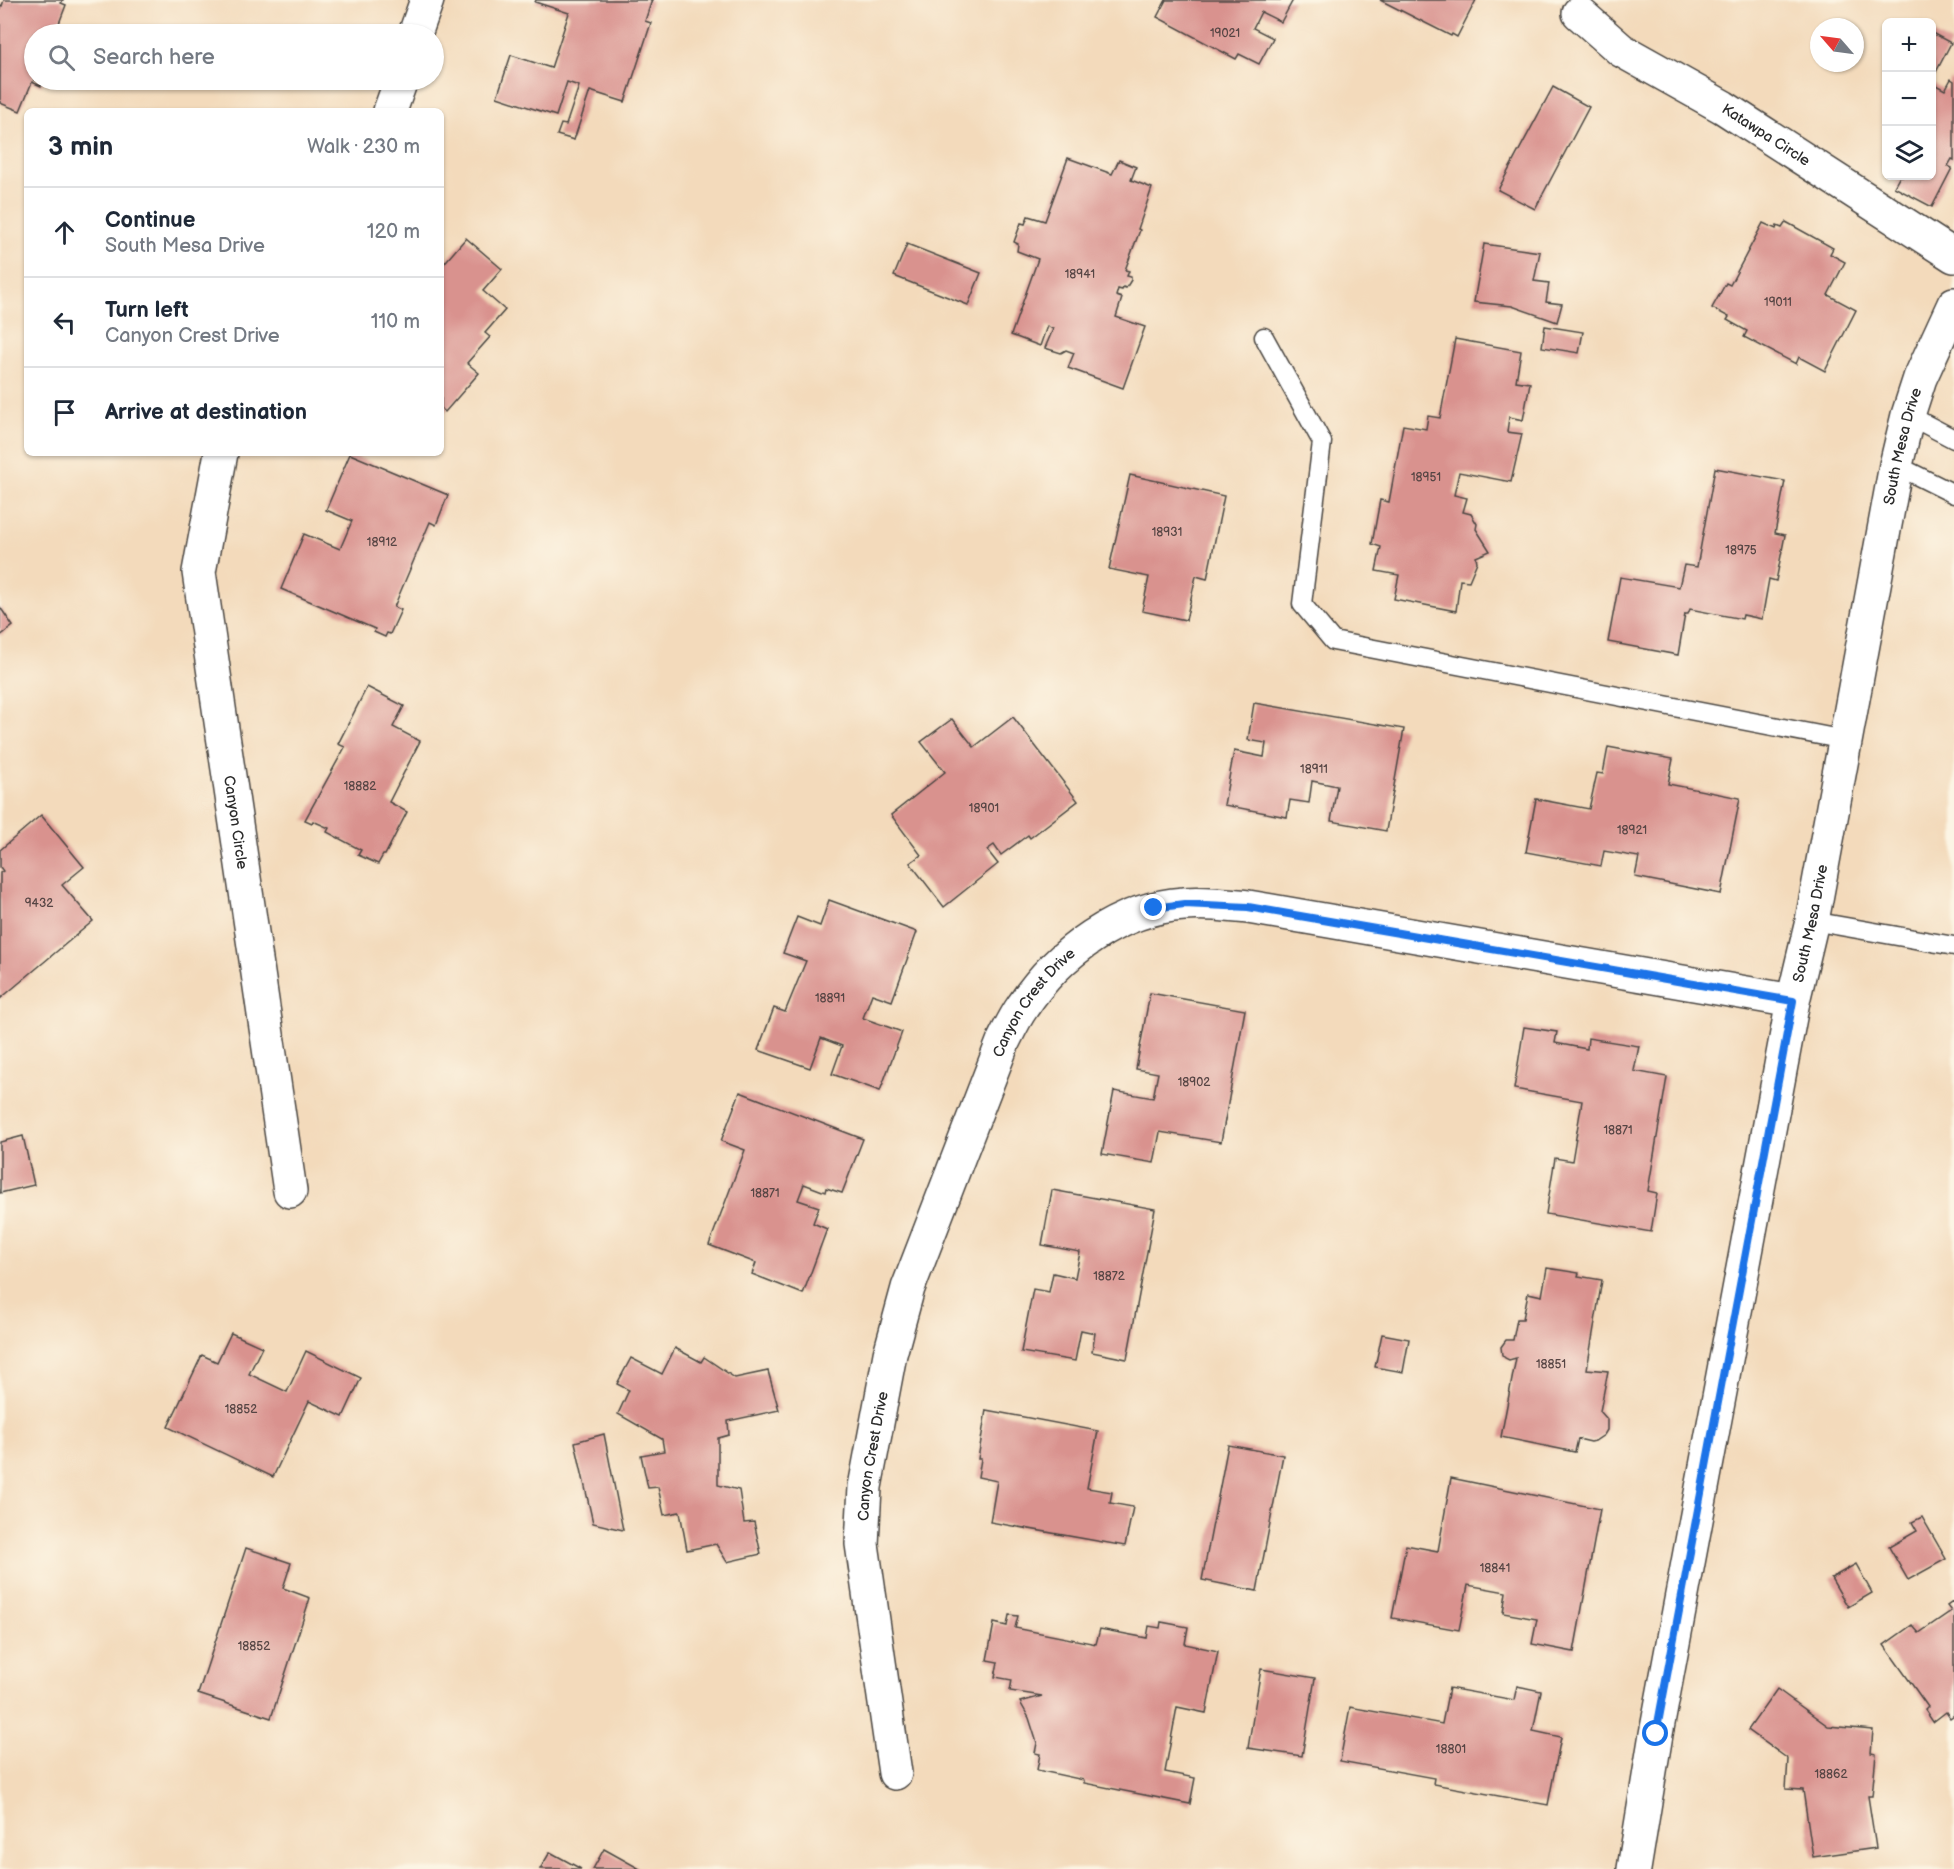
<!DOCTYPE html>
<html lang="en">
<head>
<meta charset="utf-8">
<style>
  body { margin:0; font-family:"Balsamiq Sans",sans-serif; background:#f2f2f3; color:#1f2937 }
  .controls { position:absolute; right:18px; top:18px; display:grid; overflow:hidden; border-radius:9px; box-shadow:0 2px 4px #0004 }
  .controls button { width:54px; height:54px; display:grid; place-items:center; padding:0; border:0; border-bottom:2px solid #e0e1e3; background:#fff; color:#1f2937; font:30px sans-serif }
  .compass { position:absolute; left:1810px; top:18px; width:54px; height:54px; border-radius:50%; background:#fff; box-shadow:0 2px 4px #0004; rotate:298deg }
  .stop { position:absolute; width:18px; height:18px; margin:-14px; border:4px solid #1a73e8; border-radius:50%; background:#fff }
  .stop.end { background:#1a73e8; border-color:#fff; box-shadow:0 2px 6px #0008 }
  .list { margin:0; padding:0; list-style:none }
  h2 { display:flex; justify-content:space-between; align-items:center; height:78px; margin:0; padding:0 24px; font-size:26px }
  h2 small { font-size:20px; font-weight:400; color:#747a83 }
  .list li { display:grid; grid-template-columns:39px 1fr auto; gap:18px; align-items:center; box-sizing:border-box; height:90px; padding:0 24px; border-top:2px solid #e0e1e3 }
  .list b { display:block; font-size:22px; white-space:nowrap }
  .list p { margin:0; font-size:20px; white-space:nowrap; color:#747a83 }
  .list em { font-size:20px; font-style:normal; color:#747a83 }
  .icon { flex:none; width:33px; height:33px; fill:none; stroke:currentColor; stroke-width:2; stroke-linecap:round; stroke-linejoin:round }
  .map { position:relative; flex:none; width:1954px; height:1869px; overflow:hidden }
  .search { position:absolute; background:#fff; box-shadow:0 2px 4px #0004; left:24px; top:24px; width:420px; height:66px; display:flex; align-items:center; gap:15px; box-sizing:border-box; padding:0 21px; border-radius:33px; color:#747a83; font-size:22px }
  .panel { position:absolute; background:#fff; box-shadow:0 2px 4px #0004; left:24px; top:108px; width:420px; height:348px; border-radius:9px }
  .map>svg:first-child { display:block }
  .building { fill:#d9928e }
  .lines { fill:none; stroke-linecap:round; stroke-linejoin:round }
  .lane-casing { stroke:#494541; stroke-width:21 }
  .street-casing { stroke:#494541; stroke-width:36 }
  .secondary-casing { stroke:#494541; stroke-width:36 }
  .lane { stroke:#fff; stroke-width:18 }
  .street { stroke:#fff; stroke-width:33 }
  .secondary { stroke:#fff; stroke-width:33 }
  .route { stroke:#1a73e8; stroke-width:8 }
  .labels { text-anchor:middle; stroke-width:4.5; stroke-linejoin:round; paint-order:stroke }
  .number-label { font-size:12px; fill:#564544 }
  .street-label { font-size:15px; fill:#2b2b2b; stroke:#fcf5e5 }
</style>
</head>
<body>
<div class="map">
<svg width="1954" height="1869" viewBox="0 0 1954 1869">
  <rect width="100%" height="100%" fill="#fcf5e5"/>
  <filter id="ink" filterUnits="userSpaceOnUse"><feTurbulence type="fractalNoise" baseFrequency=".0167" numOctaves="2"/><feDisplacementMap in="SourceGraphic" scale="12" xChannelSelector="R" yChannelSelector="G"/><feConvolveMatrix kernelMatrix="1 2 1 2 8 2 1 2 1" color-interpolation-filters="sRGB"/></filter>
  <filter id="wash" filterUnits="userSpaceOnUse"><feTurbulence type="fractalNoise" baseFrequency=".008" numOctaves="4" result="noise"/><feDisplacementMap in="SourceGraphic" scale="24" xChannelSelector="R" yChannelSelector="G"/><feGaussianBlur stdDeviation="1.35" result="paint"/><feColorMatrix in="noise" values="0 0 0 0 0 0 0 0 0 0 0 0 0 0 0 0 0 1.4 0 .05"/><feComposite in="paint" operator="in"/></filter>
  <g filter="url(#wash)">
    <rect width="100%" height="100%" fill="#f3dabb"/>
    <g id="blocks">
      <g class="building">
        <polygon points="4,0 63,0 61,3 66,5 58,26 62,27 59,34 34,34 34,80 44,80 41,86 32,82 20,111 0,103 0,5 2,6"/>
        <polygon points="536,0 652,0 645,21 651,23 625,102 590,91 574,140 557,135 561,124 566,125 579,86 567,82 556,116 497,97 511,55 551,68 569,13 535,2"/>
        <polygon points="1166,0 1293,0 1281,22 1261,12 1253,28 1273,38 1259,64 1239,54 1236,59 1157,17"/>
        <polygon points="1380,0 1476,0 1457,37 1452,34 1451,36"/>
        <polygon points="1932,33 1951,43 1934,76 1932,75"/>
        <polygon points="1951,79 1954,81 1954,160 1952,159 1948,166 1952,168 1932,207 1894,187 1900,176 1911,176 1915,178 1916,176 1932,176 1932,87 1934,84 1945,90"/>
        <polygon points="1553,87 1589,107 1535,209 1498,190"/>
        <polygon points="1068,158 1112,174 1119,160 1136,167 1131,180 1152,188 1138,229 1140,230 1125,270 1129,271 1127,276 1131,277 1131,280 1126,288 1123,287 1122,290 1118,289 1116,296 1122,298 1116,317 1145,327 1123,388 1068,368 1074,353 1066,350 1061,353 1045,348 1053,329 1047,326 1040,346 1011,335 1038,259 1017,251 1018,244 1014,242 1021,223 1025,224 1028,216 1045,221"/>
        <polygon points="1786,222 1833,248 1830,254 1845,262 1828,295 1856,310 1825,371 1799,357 1796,364 1744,337 1747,331 1727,320 1729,317 1712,308 1726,283 1730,285 1763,223 1776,229 1777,226 1782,228"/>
        <polygon points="466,238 502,269 483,291 505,310 485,333 490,337 467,363 479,373 445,412 441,408 441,267"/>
        <polygon points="907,244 981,273 968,305 894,276"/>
        <polygon points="1484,244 1540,252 1534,281 1549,283 1546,302 1562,304 1557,322 1512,306 1474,302"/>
        <polygon points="1545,326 1583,332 1579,353 1542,347"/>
        <polygon points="1455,339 1521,351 1516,381 1530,383 1523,420 1509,417 1507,432 1522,434 1511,482 1459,472 1454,495 1467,498 1463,512 1471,514 1477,524 1476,529 1490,551 1476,557 1477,562 1469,581 1460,580 1456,611 1394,599 1399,575 1376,571 1381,547 1372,544 1380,500 1389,502 1403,425 1426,429 1428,416 1440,418"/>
        <polygon points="350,454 448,495 436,525 430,522 394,607 401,610 390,634 387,633 385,637 374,632 375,629 281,589 304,534 340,549 352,521 326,510"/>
        <polygon points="1715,468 1785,481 1775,533 1785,535 1776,581 1769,579 1762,619 1743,615 1742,619 1690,609 1688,614 1685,614 1678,655 1608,642 1620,577 1679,587 1684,565 1697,567"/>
        <polygon points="1130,475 1224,496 1207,579 1196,576 1186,620 1142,611 1149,577 1109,569"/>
        <polygon points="0,607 13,626 0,636"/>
        <polygon points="367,687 404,706 393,727 420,741 389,802 407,812 385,855 383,855 378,864 358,855 361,850 327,832 329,828 313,821 312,823 305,820 345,747 338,744"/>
        <polygon points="1254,703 1404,729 1386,831 1331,821 1337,786 1312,781 1309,803 1290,800 1287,817 1224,805 1234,751 1264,757 1266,743 1248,740"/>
        <polygon points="1013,717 1078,801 1030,838 1028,835 1001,855 994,845 987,850 998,864 944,907 910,863 921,855 891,815 945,772 921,742 952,719 974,747"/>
        <polygon points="1608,747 1673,759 1668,784 1740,798 1721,894 1635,877 1639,857 1604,851 1601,866 1526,852 1536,799 1589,809 1597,773 1603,774"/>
        <polygon points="41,815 84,867 62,885 93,921 0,999 0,873 3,871 0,867 0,850"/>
        <polygon points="829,900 917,932 892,1001 872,994 863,1018 902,1032 880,1091 832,1074 842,1046 821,1038 810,1068 758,1050 774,1008 785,1012 806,961 783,953 797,917 820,926"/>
        <polygon points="1150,993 1245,1010 1221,1142 1160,1132 1154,1163 1102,1154 1114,1091 1153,1098 1158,1073 1136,1069"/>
        <polygon points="1524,1027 1557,1032 1555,1043 1587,1049 1588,1038 1639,1046 1634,1071 1667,1077 1648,1191 1657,1193 1651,1232 1546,1214 1555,1158 1572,1161 1582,1101 1514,1089"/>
        <polygon points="740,1092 863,1139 842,1193 826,1188 825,1192 804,1184 798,1200 819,1207 813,1223 827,1229 803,1294 752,1274 756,1263 709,1245 745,1150 721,1141"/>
        <polygon points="23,1136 34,1185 0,1193 0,1142"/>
        <polygon points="1052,1190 1155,1209 1127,1359 1092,1352 1095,1333 1081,1330 1075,1361 1021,1352 1033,1289 1049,1292 1053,1273 1075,1278 1080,1252 1042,1245"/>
        <polygon points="1547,1268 1579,1273 1578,1276 1602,1280 1587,1369 1608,1371 1600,1411 1607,1419 1607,1430 1604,1435 1595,1441 1591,1442 1578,1439 1575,1452 1501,1437 1516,1358 1509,1360 1505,1358 1502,1355 1501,1347 1506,1340 1513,1340 1517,1319 1523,1319 1528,1293 1542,1296"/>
        <polygon points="231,1333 262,1347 249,1374 287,1392 306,1351 361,1378 343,1417 309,1401 273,1477 168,1427 202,1355 217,1362"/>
        <polygon points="1382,1334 1409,1339 1403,1372 1375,1367"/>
        <polygon points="675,1348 701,1362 704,1357 735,1378 768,1371 779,1410 728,1421 729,1435 718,1438 718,1485 739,1490 744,1523 754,1522 761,1554 727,1562 716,1544 687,1550 680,1512 664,1515 658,1487 648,1488 641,1455 664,1451 662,1439 618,1414 629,1390 617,1384 631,1358 662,1374"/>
        <polygon points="986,1410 1098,1431 1087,1488 1112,1492 1110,1503 1133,1507 1125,1546 990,1522 997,1481 978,1477 981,1459 978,1459"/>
        <polygon points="604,1434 623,1530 593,1523 575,1442"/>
        <polygon points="1228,1445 1283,1455 1257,1591 1202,1580"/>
        <polygon points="1451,1478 1600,1509 1574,1652 1532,1644 1537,1619 1503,1613 1506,1592 1468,1585 1459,1630 1392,1618 1406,1545 1438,1551"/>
        <polygon points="1922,1517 1946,1559 1908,1580 1889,1547 1917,1531 1912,1522"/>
        <polygon points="246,1548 291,1563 283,1588 310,1598 271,1718 198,1694"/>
        <polygon points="1856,1564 1872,1593 1848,1607 1831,1578"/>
        <polygon points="1954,1601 1954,1715 1950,1718 1946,1712 1933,1722 1925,1710 1928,1707 1884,1645 1912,1625 1919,1633 1951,1611 1947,1606"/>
        <polygon points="1009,1615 1018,1616 1015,1628 1096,1644 1100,1629 1147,1638 1149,1626 1160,1628 1161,1622 1188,1627 1185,1644 1218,1651 1206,1713 1177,1707 1165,1772 1195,1778 1190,1804 1084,1783 1084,1780 1037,1770 1040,1754 1035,1753 1037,1743 1029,1718 1020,1702 1042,1696 1010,1691 1012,1680 995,1677 998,1662 987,1660 994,1623 1007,1626"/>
        <polygon points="1261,1669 1315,1678 1302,1756 1248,1748"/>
        <polygon points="1517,1686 1541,1691 1533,1731 1561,1737 1548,1805 1433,1784 1434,1778 1340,1761 1350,1707 1442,1724 1449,1688 1514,1700"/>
        <polygon points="1777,1689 1828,1726 1873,1730 1871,1753 1876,1754 1872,1796 1868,1796 1876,1848 1813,1857 1803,1790 1786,1789 1788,1759 1748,1730"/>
        <polygon points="604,1849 640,1869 593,1869"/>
        <polygon points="550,1852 581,1869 540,1869"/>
      </g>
    </g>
  </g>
  <g filter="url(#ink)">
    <use href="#blocks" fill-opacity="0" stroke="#494541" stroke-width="1.5"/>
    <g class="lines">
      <defs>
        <g id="lane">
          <polyline points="1264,337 1322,442 1302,604 1333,641 1845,740"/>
          <polyline points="1908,415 1954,439"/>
          <polyline points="1896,465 1954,494"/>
          <polyline points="1812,921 1954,946"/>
        </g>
        <g id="street">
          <path id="s1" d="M1579,13L1621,50L1723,107L1954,256"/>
          <polyline points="415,34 427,0"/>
          <polyline points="390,111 401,80"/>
          <path id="s2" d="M221,453L199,572L290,1191"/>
          <path id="s3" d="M895,1773L862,1544L865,1487L890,1354L908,1288L1003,1042C1009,1030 1015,1017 1023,1006C1058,953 1119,908 1184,904C1205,902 1227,905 1248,907L1793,1001"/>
        </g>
        <g id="secondary">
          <path id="s4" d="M1634,1869L1656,1734L1793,1001L1812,921L1896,465L1908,415L1920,378L1954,304"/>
        </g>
      </defs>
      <use href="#lane" class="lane-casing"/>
      <use href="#street" class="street-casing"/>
      <use href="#secondary" class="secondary-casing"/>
      <use href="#lane" class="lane"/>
      <use href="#street" class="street"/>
      <use href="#secondary" class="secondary"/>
    </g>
  </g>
  <g class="lines" filter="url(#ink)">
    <polyline class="route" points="1154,908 1184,904 1248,907 1793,1001 1656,1734"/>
  </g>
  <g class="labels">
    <g class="number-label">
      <text x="1225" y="37">19021</text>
      <text x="1080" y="278">18941</text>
      <text x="1778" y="306">19011</text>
      <text x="1426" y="481">18951</text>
      <text x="1167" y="536">18931</text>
      <text x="382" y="546">18912</text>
      <text x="1741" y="554">18975</text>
      <text x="1314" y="773">18911</text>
      <text x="360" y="790">18882</text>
      <text x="984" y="812">18901</text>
      <text x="1632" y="834">18921</text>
      <text x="39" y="907">9432</text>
      <text x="830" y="1002">18891</text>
      <text x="1194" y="1086">18902</text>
      <text x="1618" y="1134">18871</text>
      <text x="765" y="1197">18871</text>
      <text x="1109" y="1280">18872</text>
      <text x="1551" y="1368">18851</text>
      <text x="241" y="1413">18852</text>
      <text x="1495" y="1572">18841</text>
      <text x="254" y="1650">18852</text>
      <text x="1451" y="1753">18801</text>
      <text x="1831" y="1778">18862</text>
    </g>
    <g class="street-label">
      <text dy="5" stroke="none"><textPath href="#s1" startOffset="224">Katawpa Circle</textPath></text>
      <text dy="5" stroke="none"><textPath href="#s4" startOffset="1448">South Mesa Drive</textPath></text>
      <text dy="5" stroke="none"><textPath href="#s2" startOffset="374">Canyon Circle</textPath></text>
      <text dy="5" stroke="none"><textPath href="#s4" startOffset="962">South Mesa Drive</textPath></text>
      <text dy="5" stroke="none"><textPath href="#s3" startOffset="806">Canyon Crest Drive</textPath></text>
      <text dy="5" stroke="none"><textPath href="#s3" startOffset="320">Canyon Crest Drive</textPath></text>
    </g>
  </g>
</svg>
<div class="controls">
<button>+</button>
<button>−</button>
<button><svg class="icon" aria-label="layers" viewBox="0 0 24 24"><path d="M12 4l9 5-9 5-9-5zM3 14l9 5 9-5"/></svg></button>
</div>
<svg class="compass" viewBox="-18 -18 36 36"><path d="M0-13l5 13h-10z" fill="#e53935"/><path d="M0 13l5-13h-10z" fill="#747a83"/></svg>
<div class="stop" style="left:1656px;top:1734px"></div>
<div class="stop end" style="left:1154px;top:908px"></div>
<div class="search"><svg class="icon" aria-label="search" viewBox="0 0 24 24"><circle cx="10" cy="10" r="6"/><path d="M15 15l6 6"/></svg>Search here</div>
<section class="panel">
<h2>3 min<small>Walk · 230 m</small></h2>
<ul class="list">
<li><svg class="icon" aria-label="ahead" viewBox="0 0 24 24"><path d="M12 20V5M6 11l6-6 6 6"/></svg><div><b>Continue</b><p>South Mesa Drive</p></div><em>120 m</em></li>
<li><svg class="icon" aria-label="left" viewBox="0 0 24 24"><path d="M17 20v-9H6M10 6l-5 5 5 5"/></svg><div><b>Turn left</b><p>Canyon Crest Drive</p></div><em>110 m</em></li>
<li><svg class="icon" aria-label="arrive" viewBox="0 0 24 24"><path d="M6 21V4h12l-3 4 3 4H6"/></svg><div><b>Arrive at destination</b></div></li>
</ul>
</section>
</div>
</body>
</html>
